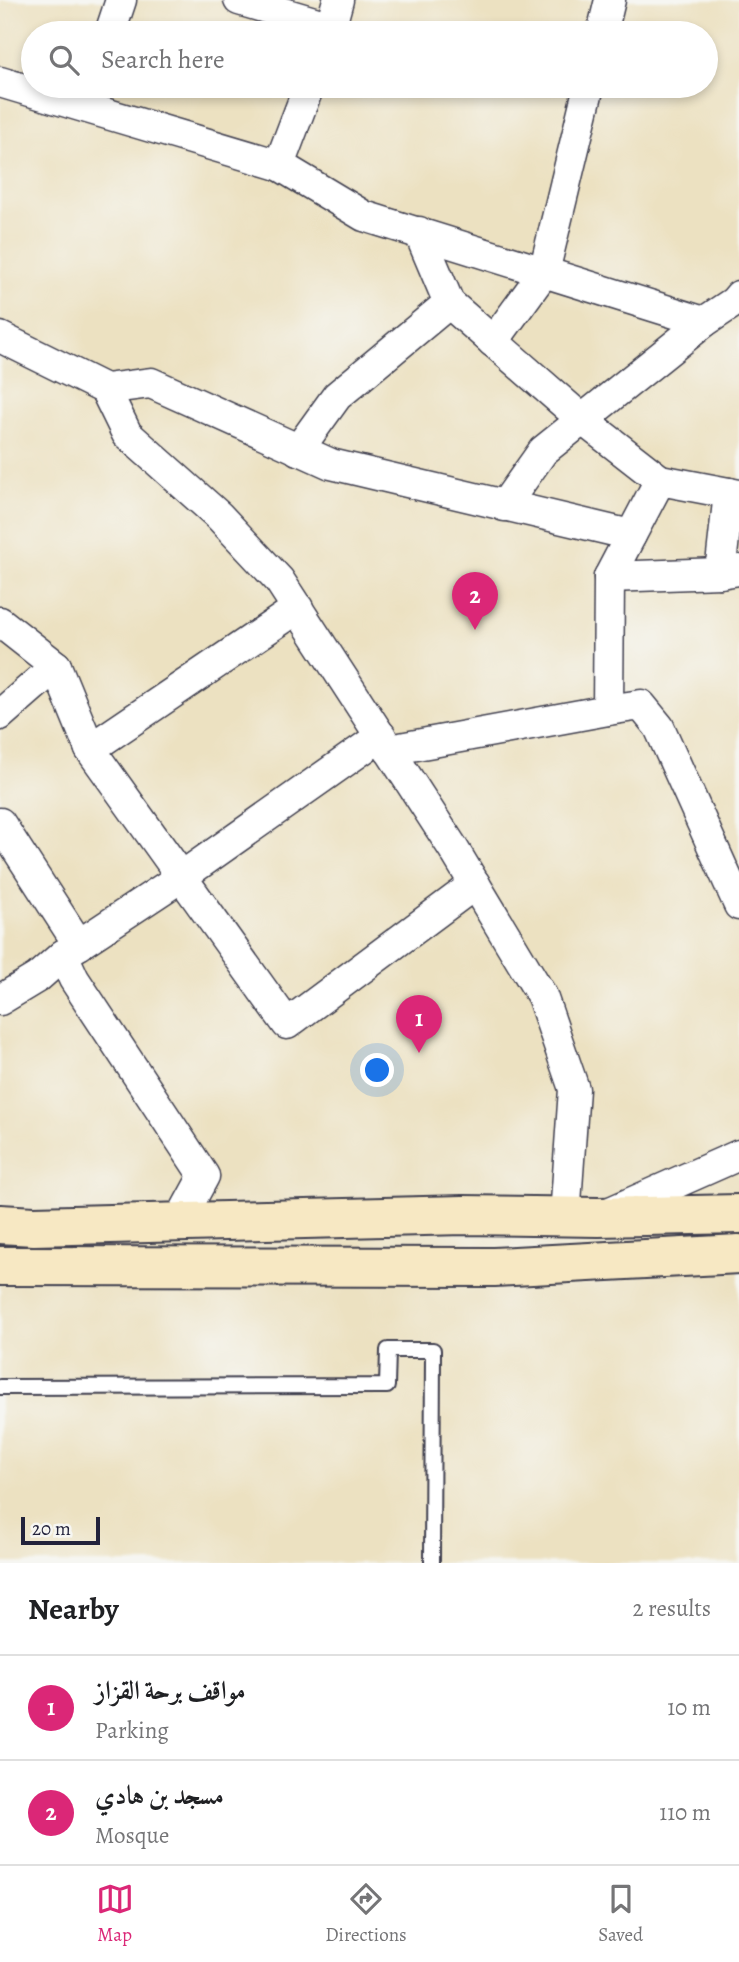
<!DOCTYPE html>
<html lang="en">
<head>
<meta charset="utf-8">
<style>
  body { margin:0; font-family:Alegreya,Amiri,serif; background:#f6f6f6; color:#202124 }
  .scale { position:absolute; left:21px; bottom:18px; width:79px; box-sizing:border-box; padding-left:7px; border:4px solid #22223b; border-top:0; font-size:19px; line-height:24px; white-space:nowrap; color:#22223b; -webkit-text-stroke:5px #f6f6f2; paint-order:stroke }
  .you { position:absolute; left:378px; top:1071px; width:24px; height:24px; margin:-18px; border:5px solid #fff; border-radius:50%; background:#1a73e8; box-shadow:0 0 0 10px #1a73e833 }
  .badge { display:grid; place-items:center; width:46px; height:46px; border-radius:50%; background:#db2777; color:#fff; font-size:23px; font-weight:700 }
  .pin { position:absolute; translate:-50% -58px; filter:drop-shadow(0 2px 4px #0008) }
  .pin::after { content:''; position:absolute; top:37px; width:24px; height:21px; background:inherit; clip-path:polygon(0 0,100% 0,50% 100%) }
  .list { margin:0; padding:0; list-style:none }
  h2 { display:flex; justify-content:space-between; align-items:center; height:91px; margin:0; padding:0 28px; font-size:30px }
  h2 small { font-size:23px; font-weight:400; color:#757577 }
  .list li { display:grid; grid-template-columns:46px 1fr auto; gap:21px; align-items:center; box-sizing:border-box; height:105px; padding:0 28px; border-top:2px solid #e0e0e0 }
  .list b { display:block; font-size:26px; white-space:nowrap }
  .list p { margin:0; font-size:23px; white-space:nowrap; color:#757577 }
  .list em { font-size:23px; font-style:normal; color:#757577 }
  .icon { flex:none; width:38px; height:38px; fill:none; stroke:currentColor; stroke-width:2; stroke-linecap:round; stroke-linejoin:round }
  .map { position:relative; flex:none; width:739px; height:1563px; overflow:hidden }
  .search { position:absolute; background:#fff; box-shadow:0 4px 10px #0003; left:21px; right:21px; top:21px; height:77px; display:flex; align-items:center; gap:18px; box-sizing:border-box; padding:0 24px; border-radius:38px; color:#757577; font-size:26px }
  .sheet { height:301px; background:#fff }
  nav { display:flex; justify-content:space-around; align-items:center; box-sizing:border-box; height:98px; border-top:2px solid #e0e0e0; background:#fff; font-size:19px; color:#757577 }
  nav a { display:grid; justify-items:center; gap:4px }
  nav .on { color:#db2777 }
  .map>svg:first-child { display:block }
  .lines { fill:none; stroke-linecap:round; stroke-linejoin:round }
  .lane-casing { stroke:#403f4f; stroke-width:18 }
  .street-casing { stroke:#403f4f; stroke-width:33 }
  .secondary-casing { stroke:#403f4f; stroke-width:42 }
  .lane { stroke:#fff; stroke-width:14 }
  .street { stroke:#fff; stroke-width:30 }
  .secondary { stroke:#f7e8c3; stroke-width:38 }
</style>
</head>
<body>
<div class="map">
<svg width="739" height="1563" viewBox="0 0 739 1563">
  <rect width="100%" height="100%" fill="#f6f6f2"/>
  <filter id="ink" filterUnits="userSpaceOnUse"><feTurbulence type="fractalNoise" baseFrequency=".0143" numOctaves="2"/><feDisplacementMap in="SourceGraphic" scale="14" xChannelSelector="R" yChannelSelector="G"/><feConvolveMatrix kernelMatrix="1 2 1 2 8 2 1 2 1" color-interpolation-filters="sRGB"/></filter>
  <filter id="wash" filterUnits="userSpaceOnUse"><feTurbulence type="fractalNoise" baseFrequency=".00686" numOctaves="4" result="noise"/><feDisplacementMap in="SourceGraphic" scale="28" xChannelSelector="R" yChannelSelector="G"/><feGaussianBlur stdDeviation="1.57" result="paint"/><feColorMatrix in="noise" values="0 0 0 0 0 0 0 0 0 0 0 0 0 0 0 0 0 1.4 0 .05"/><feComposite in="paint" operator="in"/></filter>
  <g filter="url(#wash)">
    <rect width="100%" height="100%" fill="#ece1c1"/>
  </g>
  <g filter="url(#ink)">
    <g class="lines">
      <defs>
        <polyline id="lane" points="0,1387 387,1386 388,1350 433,1350 432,1563"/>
        <g id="street">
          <polyline points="239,0 331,27"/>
          <polyline points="110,33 121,0"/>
          <polyline points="329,33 338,0"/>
          <polyline points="602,33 610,0"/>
          <polyline points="0,82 279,165"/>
          <polyline points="309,86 279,165 364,216 704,322"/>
          <polyline points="419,232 449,303 583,420 660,480"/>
          <polyline points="0,337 105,389 151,383 331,464 631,535"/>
          <polyline points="493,342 544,272 589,86"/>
          <polyline points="105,389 127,434 219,516 279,580 453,848 542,996 574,1089 565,1217"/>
          <polyline points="298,450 337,396 449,303"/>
          <polyline points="504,506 543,451 704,322 734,302 739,296"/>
          <polyline points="720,573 729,493"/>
          <polyline points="609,577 720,573 739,570"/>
          <polyline points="298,608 90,749 287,1024 475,884"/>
          <polyline points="0,622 56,666"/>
          <polyline points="608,710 641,705 659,727 739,905"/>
          <polyline points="0,715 56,666 90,749"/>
          <polyline points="389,750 608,710 609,577 660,480 739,495"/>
          <polyline points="0,823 79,945"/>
          <polyline points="0,1000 38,977 63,955"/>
          <polyline points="608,1213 739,1155"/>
          <polyline points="179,1222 204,1176 74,979 63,955 181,877 381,736"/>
        </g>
        <g id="secondary">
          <polyline points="0,1224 34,1226 463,1215 598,1217 739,1214"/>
          <polyline points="0,1266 494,1267 739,1254"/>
        </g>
      </defs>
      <use href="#lane" class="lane-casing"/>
      <use href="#street" class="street-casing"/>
      <use href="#secondary" class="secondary-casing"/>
      <use href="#lane" class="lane"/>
      <use href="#street" class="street"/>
      <use href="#secondary" class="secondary"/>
    </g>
  </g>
</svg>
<div class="scale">20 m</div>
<div class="you"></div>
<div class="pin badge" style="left:419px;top:1053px">1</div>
<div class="pin badge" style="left:475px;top:630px">2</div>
<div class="search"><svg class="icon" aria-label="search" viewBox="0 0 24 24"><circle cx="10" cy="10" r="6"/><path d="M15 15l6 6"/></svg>Search here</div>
</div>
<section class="sheet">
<h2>Nearby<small>2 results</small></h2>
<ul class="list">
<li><span class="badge">1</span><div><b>مواقف برحة القزاز</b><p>Parking</p></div><em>10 m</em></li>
<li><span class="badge">2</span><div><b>مسجد بن هادي</b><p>Mosque</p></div><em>110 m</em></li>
</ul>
</section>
<nav>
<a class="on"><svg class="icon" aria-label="map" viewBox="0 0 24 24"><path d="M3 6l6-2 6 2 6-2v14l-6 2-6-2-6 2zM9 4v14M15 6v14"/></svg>Map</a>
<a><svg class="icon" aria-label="directions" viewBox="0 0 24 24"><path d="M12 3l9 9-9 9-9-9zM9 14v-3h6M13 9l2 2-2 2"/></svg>Directions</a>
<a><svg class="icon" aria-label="saved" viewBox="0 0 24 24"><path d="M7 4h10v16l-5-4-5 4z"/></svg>Saved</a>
</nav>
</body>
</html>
